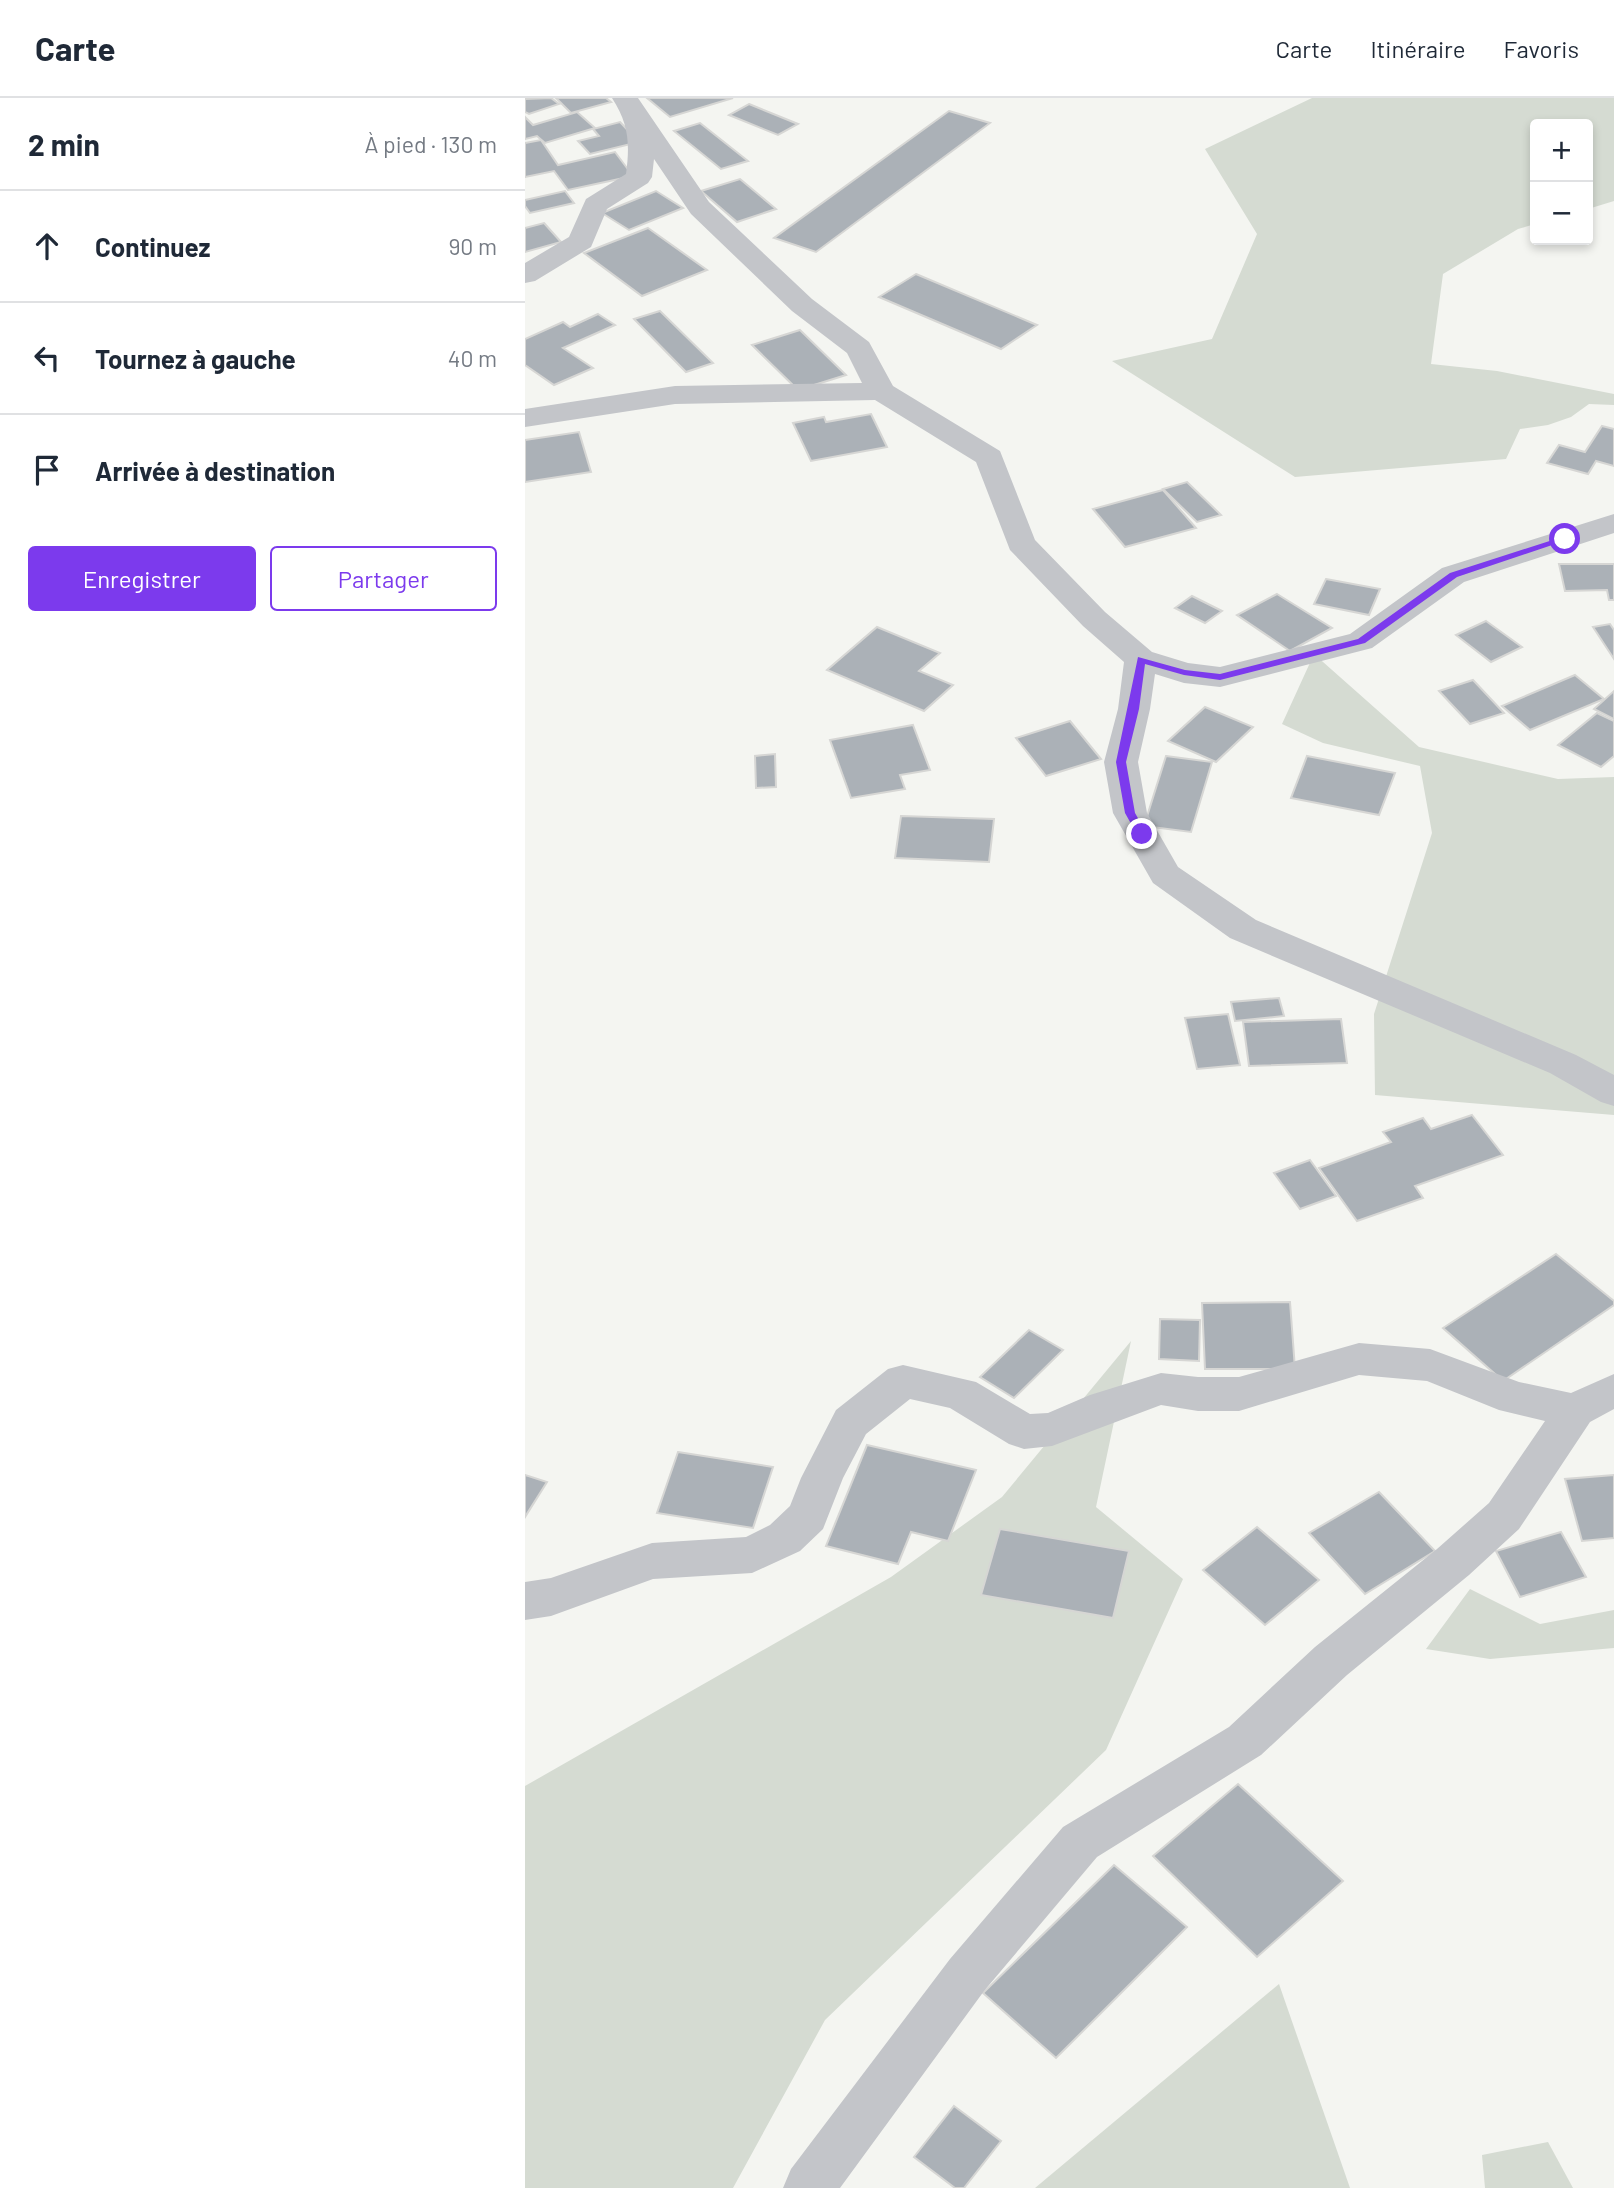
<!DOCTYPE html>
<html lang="fr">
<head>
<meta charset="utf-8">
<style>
  body { margin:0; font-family:Barlow,sans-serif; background:#f6f6f7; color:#1f2937 }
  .controls { position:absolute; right:21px; top:21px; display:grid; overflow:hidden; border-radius:7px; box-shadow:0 4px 10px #0003 }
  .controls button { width:63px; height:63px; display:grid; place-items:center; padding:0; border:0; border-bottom:2px solid #e0e1e3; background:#fff; color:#1f2937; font:35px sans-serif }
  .stop { position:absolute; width:21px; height:21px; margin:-16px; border:5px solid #7c3aed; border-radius:50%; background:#fff }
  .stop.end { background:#7c3aed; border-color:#fff; box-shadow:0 2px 7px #0008 }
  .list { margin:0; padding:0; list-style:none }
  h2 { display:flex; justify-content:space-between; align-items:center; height:91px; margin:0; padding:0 28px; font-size:30px }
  h2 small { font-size:23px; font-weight:400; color:#747a83 }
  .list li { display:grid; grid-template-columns:46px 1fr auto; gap:21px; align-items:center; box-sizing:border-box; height:112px; padding:0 28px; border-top:2px solid #e0e1e3 }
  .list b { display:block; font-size:26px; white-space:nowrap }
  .list em { font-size:23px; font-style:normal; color:#747a83 }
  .actions { display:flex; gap:14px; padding:21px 28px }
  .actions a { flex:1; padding:16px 0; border:2px solid #7c3aed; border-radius:7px; text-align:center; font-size:24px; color:#7c3aed }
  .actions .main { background:#7c3aed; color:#fff }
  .icon { flex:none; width:38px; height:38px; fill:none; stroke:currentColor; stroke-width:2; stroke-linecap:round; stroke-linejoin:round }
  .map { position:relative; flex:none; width:1089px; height:2090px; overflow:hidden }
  header { display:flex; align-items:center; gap:42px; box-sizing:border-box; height:98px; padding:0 35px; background:#fff; border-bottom:2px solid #e0e1e3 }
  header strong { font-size:33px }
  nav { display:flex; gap:38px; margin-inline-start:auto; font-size:24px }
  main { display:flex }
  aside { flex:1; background:#fff }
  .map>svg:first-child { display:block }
  .green { fill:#d5dbd2 }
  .building { fill:#abb1b7; stroke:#d6d6d4; stroke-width:2 }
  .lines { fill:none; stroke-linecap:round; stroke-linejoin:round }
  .street { fill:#c3c5c9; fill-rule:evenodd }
  .route { fill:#7c3aed }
</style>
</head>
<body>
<header>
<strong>Carte</strong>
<nav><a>Carte</a><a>Itinéraire</a><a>Favoris</a></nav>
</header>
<main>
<aside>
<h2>2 min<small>À pied · 130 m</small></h2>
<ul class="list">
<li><svg class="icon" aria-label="ahead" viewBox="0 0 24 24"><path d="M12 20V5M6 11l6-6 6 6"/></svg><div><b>Continuez</b></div><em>90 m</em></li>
<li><svg class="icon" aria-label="left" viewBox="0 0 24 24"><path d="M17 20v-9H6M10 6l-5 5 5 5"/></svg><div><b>Tournez à gauche</b></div><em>40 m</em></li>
<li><svg class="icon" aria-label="arrive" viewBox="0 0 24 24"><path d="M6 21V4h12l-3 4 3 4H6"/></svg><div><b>Arrivée à destination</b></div></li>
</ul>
<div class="actions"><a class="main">Enregistrer</a><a>Partager</a></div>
</aside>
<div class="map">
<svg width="1089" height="2090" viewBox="0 0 1089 2090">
  <rect width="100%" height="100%" fill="#f4f5f1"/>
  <g class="green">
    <polygon points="787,0 1089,0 1089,103 1063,111 1063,26 1010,26 1010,126 993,131 918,176 906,266 972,273 1089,296 1089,307 1064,306 1046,319 1023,327 995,331 981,361 770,379 587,263 687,241 732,136 680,51"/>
    <polygon points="789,556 894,649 1033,681 1089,679 1089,1017 850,997 849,916 907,735 895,668 798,645 757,626"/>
    <polygon points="606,1243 571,1409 658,1481 581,1652 300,1922 208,2090 0,2090 0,1688 366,1479 477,1399"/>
    <polygon points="945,1491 1015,1526 1089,1512 1089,1550 965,1561 901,1551"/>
    <polygon points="754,1886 825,2090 510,2090"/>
    <polygon points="1023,2044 1048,2090 960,2090 957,2057"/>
  </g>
  <g class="building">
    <polygon points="26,0 34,6 4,16 0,14 0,1"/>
    <polygon points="31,0 81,0 86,4 46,15"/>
    <polygon points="122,0 208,0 145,19"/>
    <polygon points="224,6 273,26 253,37 204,17"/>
    <polygon points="424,13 465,25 291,154 249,140"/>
    <polygon points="52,14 70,30 20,45 12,38 0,41 0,19 8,27"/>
    <polygon points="95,24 114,44 65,56 53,43 74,38 68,31"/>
    <polygon points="175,25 223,63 196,71 149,33"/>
    <polygon points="16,42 33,67 90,54 108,78 43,92 29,73 0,79 0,45"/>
    <polygon points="215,81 251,111 212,124 176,93"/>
    <polygon points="40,93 49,105 5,115 0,108 0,102"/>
    <polygon points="131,93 158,110 104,132 77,115"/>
    <polygon points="19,125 36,144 0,154 0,130"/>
    <polygon points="123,130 182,172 117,198 59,155"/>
    <polygon points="391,176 512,227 476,251 354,199"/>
    <polygon points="135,213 188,265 161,274 109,221"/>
    <polygon points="73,216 90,227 38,250 68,270 29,287 0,267 0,241 38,224 45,229"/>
    <polygon points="275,232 321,277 273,292 227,247"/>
    <polygon points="346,316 362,349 286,363 268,325 299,319 301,324"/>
    <polygon points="1077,328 1089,331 1089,368 1071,363 1063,376 1022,365 1034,347 1060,354"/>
    <polygon points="54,334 66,374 0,384 0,342"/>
    <polygon points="662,384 696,417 672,424 638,391"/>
    <polygon points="638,392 671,430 600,449 568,411"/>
    <polygon points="1034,466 1089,466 1089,502 1084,502 1082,492 1040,493"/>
    <polygon points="801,481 855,491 844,517 789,506"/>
    <polygon points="752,496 807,530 765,553 712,517"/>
    <polygon points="667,498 697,513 680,525 650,510"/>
    <polygon points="961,523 997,549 966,564 931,537"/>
    <polygon points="1085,526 1089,532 1089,561 1068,529"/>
    <polygon points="352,529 415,555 394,573 428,587 399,613 302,572"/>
    <polygon points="1050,577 1079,601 1005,632 977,608"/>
    <polygon points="948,582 979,615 945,626 914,593"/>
    <polygon points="1089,593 1089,621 1069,611"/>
    <polygon points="680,609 728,629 691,664 643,643"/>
    <polygon points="1072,615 1089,623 1089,658 1076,669 1033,647"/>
    <polygon points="545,623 576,661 521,678 491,640"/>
    <polygon points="388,627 405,672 375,677 380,691 326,700 305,642"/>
    <polygon points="250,656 251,689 231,690 230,658"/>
    <polygon points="641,658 687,664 666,734 619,728"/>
    <polygon points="782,658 870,675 854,717 766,700"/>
    <polygon points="376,718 469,721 464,764 370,760"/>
    <polygon points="754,900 759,918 710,923 706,904"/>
    <polygon points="703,916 715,967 672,971 660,920"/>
    <polygon points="816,921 822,965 724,968 718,924"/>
    <polygon points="947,1017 978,1057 890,1088 898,1100 832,1123 794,1070 866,1044 858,1034 898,1020 906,1031"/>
    <polygon points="785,1062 811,1098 775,1111 749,1075"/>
    <polygon points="1031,1156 1089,1203 1089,1207 978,1283 918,1230"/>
    <polygon points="765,1204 770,1271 680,1271 677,1205"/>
    <polygon points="635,1221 675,1222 674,1263 634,1261"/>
    <polygon points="504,1232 538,1252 489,1300 455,1279"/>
    <polygon points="342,1347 451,1372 423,1443 386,1434 373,1466 301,1448"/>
    <polygon points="153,1354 248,1369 228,1430 132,1415"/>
    <polygon points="0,1377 22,1384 0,1419"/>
    <polygon points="1089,1377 1089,1440 1057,1443 1040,1381"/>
    <polygon points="854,1394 910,1453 840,1496 784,1435"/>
    <polygon points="732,1429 794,1482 740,1527 678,1472"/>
    <polygon points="475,1431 604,1453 588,1520 456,1497"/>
    <polygon points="1036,1434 1061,1479 995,1499 971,1453"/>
    <polygon points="713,1686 818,1783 732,1859 628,1758"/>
    <polygon points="589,1767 662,1829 531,1960 458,1895"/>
    <polygon points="429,2008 476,2043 439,2090 430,2090 389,2059"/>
  </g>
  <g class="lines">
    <g class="street">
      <path d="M87,0H113L184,104L287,201L344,244L368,288L475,353L510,442L580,514L627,554L663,565L695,569L825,536L917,470L1089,416V435L939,484L847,550L695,589L659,585L630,576L625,611L613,664L622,715L653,769L731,822L1051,957L1089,977V1008L1076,1004L1025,975L705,840L628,785L588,715L579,664L593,611L599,564L558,528L485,452L451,364L350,302L150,306L0,329V311L150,288L337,285L322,255L267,213L166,116L129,61L127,79L123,85L82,111L66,149L10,183L0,185V165L44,139L61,101L101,76C105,46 104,26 87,0Z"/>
      <polygon points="834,1245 905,1251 994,1284 1046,1295 1089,1276 1089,1311 1065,1324 994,1431 944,1477 822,1577 736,1657 572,1759 459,1893 315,2090 258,2090 266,2071 425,1861 538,1729 704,1629 790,1549 912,1451 964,1405 1020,1323 974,1312 902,1283 834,1277 714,1313 673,1313 636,1307 527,1348 499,1351 484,1346 425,1310 385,1301 341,1336 318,1380 298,1431 275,1453 227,1475 128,1481 26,1518 0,1522 0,1484 26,1480 127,1445 221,1439 245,1427 265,1408 276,1380 311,1312 363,1271 378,1267 451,1284 505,1316 523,1315 565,1297 636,1275 673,1279 714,1279"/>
    </g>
  </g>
  <polygon class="route" points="1037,439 1045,441 932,479 840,545 695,582 659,577 620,566 614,611 601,664 610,715 622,736 613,738 600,715 591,664 613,559 660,572 695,576 833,541 925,475"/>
</svg>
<div class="controls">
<button>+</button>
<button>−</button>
</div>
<div class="stop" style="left:1040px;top:441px"></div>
<div class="stop end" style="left:617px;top:736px"></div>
</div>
</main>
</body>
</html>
